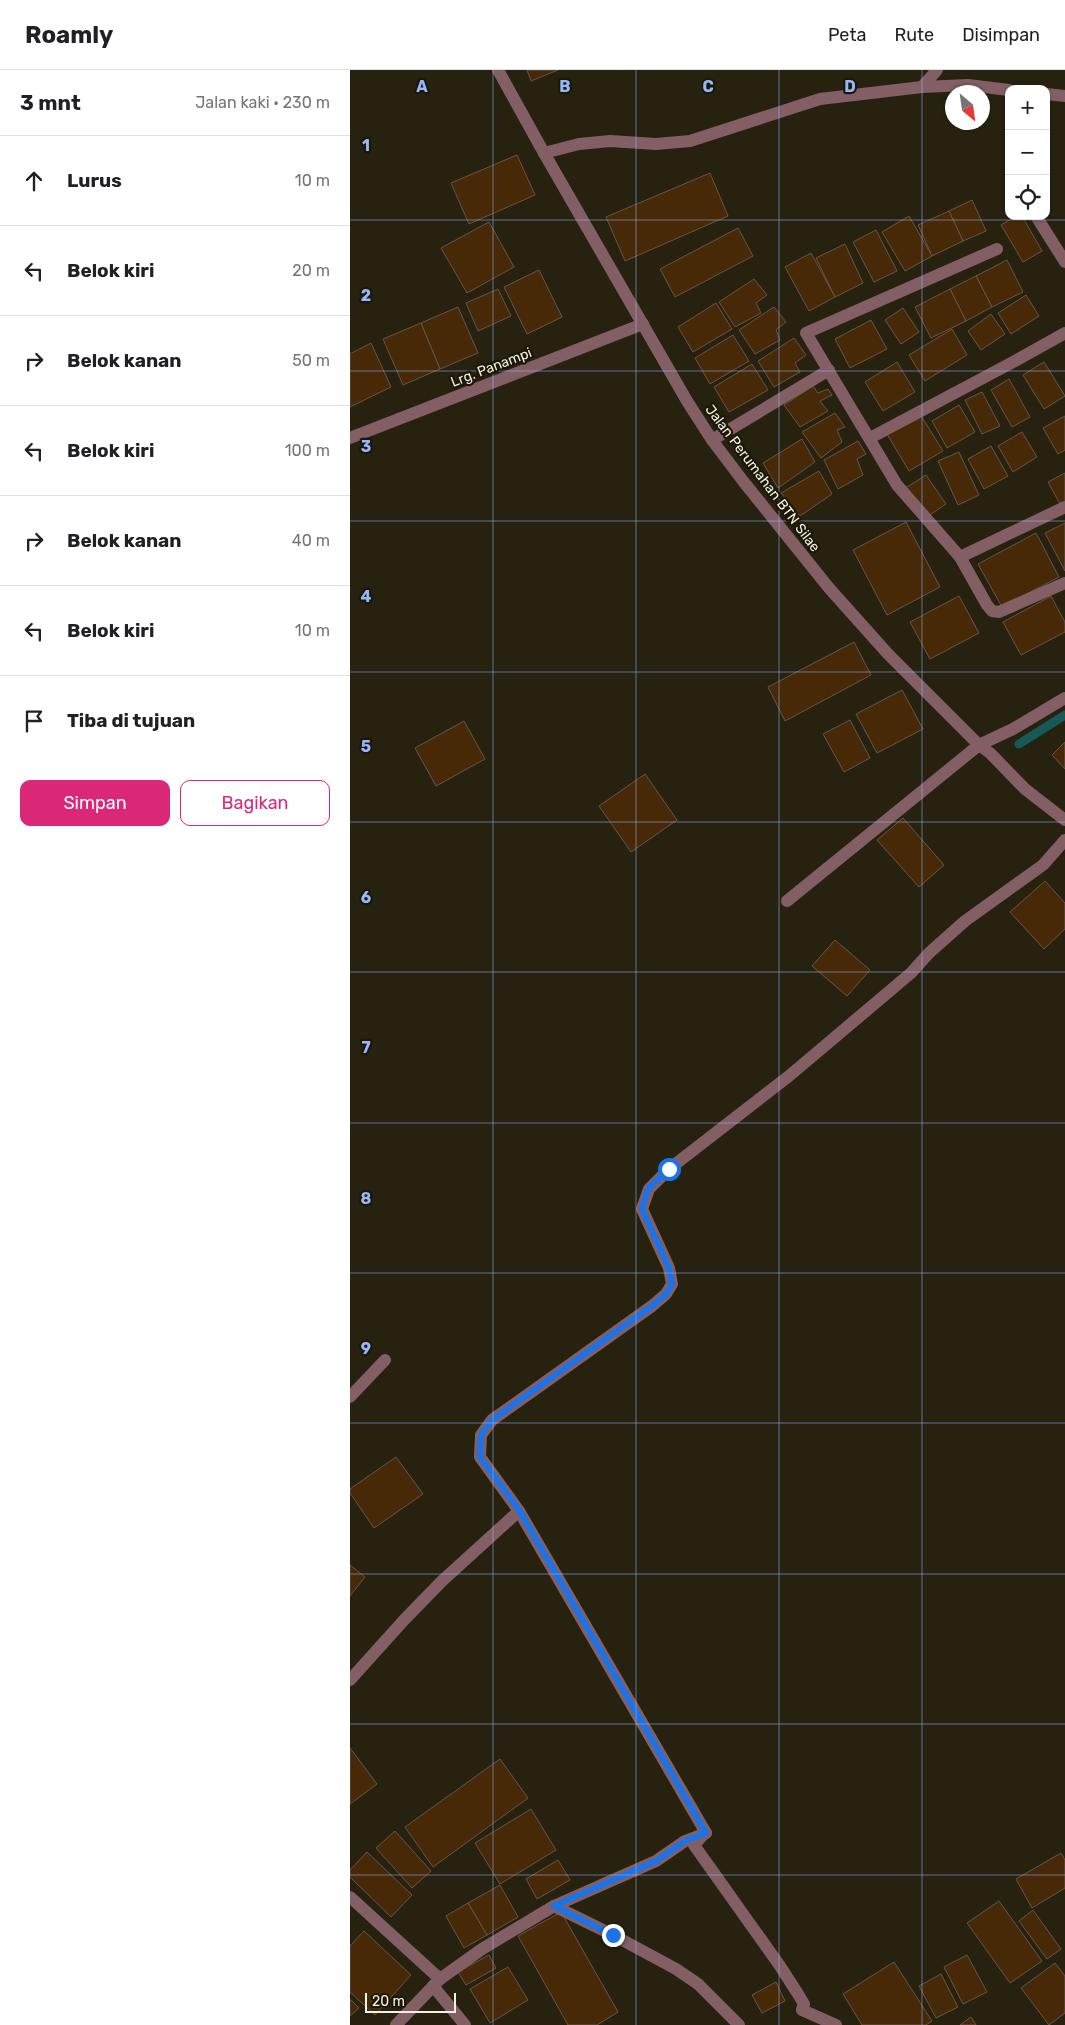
<!DOCTYPE html>
<html lang="id">
<head>
<meta charset="utf-8">
<style>
  body { margin:0; font-family:Rubik,sans-serif; background:#f6f6f6; color:#202124 }
  .controls { position:absolute; right:15px; top:15px; display:grid; overflow:hidden; border-radius:10px; box-shadow:0 1px 4px #0004 }
  .controls button { width:45px; height:45px; display:grid; place-items:center; padding:0; border:0; border-bottom:1px solid #e0e0e0; background:#fff; color:#202124; font:25px sans-serif }
  .compass { position:absolute; left:595px; top:15px; width:45px; height:45px; border-radius:50%; background:#fff; box-shadow:0 1px 4px #0004; rotate:151deg }
  .scale { position:absolute; left:15px; bottom:12px; width:91px; box-sizing:border-box; padding-left:5px; border:2px solid #f3f0e4; border-top:0; font-size:14px; line-height:18px; white-space:nowrap; color:#f3f0e4; -webkit-text-stroke:4px #1d1806; paint-order:stroke }
  .stop { position:absolute; width:15px; height:15px; margin:-11px; border:4px solid #1a73e8; border-radius:50%; background:#fff }
  .stop.end { background:#1a73e8; border-color:#fff; box-shadow:0 1px 5px #0008 }
  .list { margin:0; padding:0; list-style:none }
  h2 { display:flex; justify-content:space-between; align-items:center; height:65px; margin:0; padding:0 20px; font-size:21px }
  h2 small { font-size:16px; font-weight:400; color:#757577 }
  .list li { display:grid; grid-template-columns:32px 1fr auto; gap:15px; align-items:center; box-sizing:border-box; height:90px; padding:0 20px; border-top:1px solid #e0e0e0 }
  .list b { display:block; font-size:19px; white-space:nowrap }
  .list em { font-size:16px; font-style:normal; color:#757577 }
  .actions { display:flex; gap:10px; padding:15px 20px }
  .actions a { flex:1; padding:11px 0; border:1px solid #db2777; border-radius:10px; text-align:center; font-size:18px; color:#db2777 }
  .actions .main { background:#db2777; color:#fff }
  .icon { flex:none; width:28px; height:28px; fill:none; stroke:currentColor; stroke-width:2; stroke-linecap:round; stroke-linejoin:round }
  .map { position:relative; flex:none; width:715px; height:1955px; overflow:hidden }
  header { display:flex; align-items:center; gap:30px; box-sizing:border-box; height:70px; padding:0 25px; background:#fff; border-bottom:1px solid #e0e0e0 }
  header strong { font-size:24px }
  nav { display:flex; gap:28px; margin-inline-start:auto; font-size:18px }
  main { display:flex }
  aside { flex:1; background:#fff }
  .map>svg:first-child { display:block }
  .lines { fill:none; stroke-linecap:round; stroke-linejoin:round }
  .stream { stroke:#175959; stroke-width:9 }
  .building { fill:#472908; stroke:#675647 }
  .minor { stroke:#835f65; stroke-width:12 }
  .route { stroke:#1a73e8; stroke-width:6 }
  .grid { fill:none; stroke:#94b7fd; stroke-width:1; stroke-opacity:0.55 }
  .labels { text-anchor:middle; stroke-width:4.5; stroke-linejoin:round; paint-order:stroke }
  .street-label { font-size:14px; fill:#f3f0e4; stroke:#1d1806 }
  .grid-label { font-size:16px; text-anchor:middle; font-weight:bold; fill:#94b7fd; stroke:#1d1806; stroke-width:4.5; stroke-linejoin:round; paint-order:stroke }
</style>
</head>
<body>
<header>
<strong>Roamly</strong>
<nav><a>Peta</a><a>Rute</a><a>Disimpan</a></nav>
</header>
<main>
<aside>
<h2>3 mnt<small>Jalan kaki · 230 m</small></h2>
<ul class="list">
<li><svg class="icon" aria-label="ahead" viewBox="0 0 24 24"><path d="M12 20V5M6 11l6-6 6 6"/></svg><div><b>Lurus</b></div><em>10 m</em></li>
<li><svg class="icon" aria-label="left" viewBox="0 0 24 24"><path d="M17 20v-9H6M10 6l-5 5 5 5"/></svg><div><b>Belok kiri</b></div><em>20 m</em></li>
<li><svg class="icon" aria-label="right" viewBox="0 0 24 24"><path d="M7 20v-9h11M14 6l5 5-5 5"/></svg><div><b>Belok kanan</b></div><em>50 m</em></li>
<li><svg class="icon" aria-label="left" viewBox="0 0 24 24"><path d="M17 20v-9H6M10 6l-5 5 5 5"/></svg><div><b>Belok kiri</b></div><em>100 m</em></li>
<li><svg class="icon" aria-label="right" viewBox="0 0 24 24"><path d="M7 20v-9h11M14 6l5 5-5 5"/></svg><div><b>Belok kanan</b></div><em>40 m</em></li>
<li><svg class="icon" aria-label="left" viewBox="0 0 24 24"><path d="M17 20v-9H6M10 6l-5 5 5 5"/></svg><div><b>Belok kiri</b></div><em>10 m</em></li>
<li><svg class="icon" aria-label="arrive" viewBox="0 0 24 24"><path d="M6 21V4h12l-3 4 3 4H6"/></svg><div><b>Tiba di tujuan</b></div></li>
</ul>
<div class="actions"><a class="main">Simpan</a><a>Bagikan</a></div>
</aside>
<div class="map">
<svg width="715" height="1955" viewBox="0 0 715 1955">
  <rect width="100%" height="100%" fill="#26220f"/>
  <g class="lines">
    <polyline class="stream" points="669,674 715,645"/>
  </g>
  <g class="building">
    <polygon points="177,0 208,0 181,11"/>
    <polygon points="167,85 185,125 119,154 101,113"/>
    <polygon points="360,103 378,146 275,191 256,147"/>
    <polygon points="622,130 636,161 613,171 599,141"/>
    <polygon points="599,141 613,171 582,186 568,155"/>
    <polygon points="559,146 582,186 555,201 532,162"/>
    <polygon points="666,146 672,146 692,181 673,192 651,155"/>
    <polygon points="139,152 164,197 117,223 91,178"/>
    <polygon points="388,158 403,186 325,227 310,199"/>
    <polygon points="526,160 547,201 524,212 503,172"/>
    <polygon points="495,174 513,213 485,227 466,188"/>
    <polygon points="461,183 485,227 459,241 435,197"/>
    <polygon points="657,190 673,222 642,237 626,206"/>
    <polygon points="189,200 212,247 177,264 154,217"/>
    <polygon points="626,206 642,237 616,251 600,219"/>
    <polygon points="404,209 417,225 406,233 411,243 385,257 369,232"/>
    <polygon points="148,219 161,246 128,261 116,233"/>
    <polygon points="600,219 616,251 581,268 565,237"/>
    <polygon points="676,225 689,246 661,264 648,243"/>
    <polygon points="366,233 382,259 343,282 328,257"/>
    <polygon points="108,237 128,283 90,299 71,253"/>
    <polygon points="424,237 436,252 426,260 430,270 405,284 389,260"/>
    <polygon points="553,238 569,262 551,274 535,250"/>
    <polygon points="641,244 655,264 631,280 618,261"/>
    <polygon points="521,250 537,279 500,298 485,269"/>
    <polygon points="71,253 90,299 53,315 33,269"/>
    <polygon points="602,259 617,285 575,311 559,285"/>
    <polygon points="383,265 399,291 360,314 345,288"/>
    <polygon points="444,268 456,285 445,293 450,302 424,317 408,291"/>
    <polygon points="21,273 41,317 0,337 0,284"/>
    <polygon points="547,292 565,322 533,341 515,312"/>
    <polygon points="694,292 715,326 694,339 673,305"/>
    <polygon points="402,294 418,320 379,342 364,317"/>
    <polygon points="659,309 680,347 662,357 641,320"/>
    <polygon points="463,316 468,323 478,319 482,325 470,331 478,341 450,357 434,335"/>
    <polygon points="632,322 650,356 632,364 615,330"/>
    <polygon points="609,335 625,362 597,378 582,351"/>
    <polygon points="485,343 495,357 487,360 492,372 471,388 452,362"/>
    <polygon points="570,344 593,381 559,401 537,364"/>
    <polygon points="715,346 715,380 708,384 693,358"/>
    <polygon points="672,362 687,387 663,402 648,376"/>
    <polygon points="452,369 465,392 428,418 413,393"/>
    <polygon points="508,371 516,384 507,389 513,405 488,419 474,390"/>
    <polygon points="641,376 658,406 634,419 618,389"/>
    <polygon points="609,382 629,425 608,435 588,391"/>
    <polygon points="469,401 482,424 450,446 431,423"/>
    <polygon points="715,403 715,443 698,412"/>
    <polygon points="576,405 596,434 574,449 554,419"/>
    <polygon points="556,452 590,517 537,545 503,480"/>
    <polygon points="715,453 715,501 695,463"/>
    <polygon points="686,463 709,507 652,537 628,494"/>
    <polygon points="609,526 629,563 580,589 560,552"/>
    <polygon points="701,526 715,552 715,562 671,585 653,552"/>
    <polygon points="504,572 521,605 435,651 418,617"/>
    <polygon points="552,620 573,659 527,683 506,644"/>
    <polygon points="500,650 520,688 494,702 473,664"/>
    <polygon points="114,651 135,689 86,716 65,678"/>
    <polygon points="715,672 715,699 702,685"/>
    <polygon points="295,704 327,750 281,782 249,736"/>
    <polygon points="553,748 594,795 569,817 527,770"/>
    <polygon points="695,811 715,833 715,859 694,879 660,842"/>
    <polygon points="485,870 520,900 497,926 462,896"/>
    <polygon points="46,1387 73,1424 24,1458 0,1423 0,1419"/>
    <polygon points="0,1495 15,1507 0,1526"/>
    <polygon points="0,1678 27,1714 0,1734"/>
    <polygon points="150,1689 178,1728 83,1797 55,1757"/>
    <polygon points="181,1739 206,1780 150,1814 125,1773"/>
    <polygon points="45,1761 81,1801 62,1818 26,1778"/>
    <polygon points="17,1782 62,1825 41,1847 0,1807 0,1800"/>
    <polygon points="711,1783 715,1790 715,1818 682,1838 666,1809"/>
    <polygon points="208,1790 220,1810 187,1829 176,1809"/>
    <polygon points="150,1815 168,1847 137,1865 118,1833"/>
    <polygon points="649,1831 692,1891 660,1913 617,1853"/>
    <polygon points="118,1833 137,1865 114,1878 96,1846"/>
    <polygon points="683,1840 711,1879 697,1889 669,1851"/>
    <polygon points="211,1842 268,1942 247,1955 218,1955 168,1866"/>
    <polygon points="14,1861 61,1905 25,1945 0,1922 0,1876"/>
    <polygon points="139,1885 146,1898 116,1915 108,1902"/>
    <polygon points="617,1885 637,1922 613,1934 594,1897"/>
    <polygon points="544,1892 582,1951 576,1955 512,1955 493,1924"/>
    <polygon points="705,1893 715,1906 715,1943 699,1955 671,1918"/>
    <polygon points="158,1897 178,1930 140,1953 120,1919"/>
    <polygon points="591,1904 608,1937 586,1948 569,1916"/>
    <polygon points="426,1912 435,1931 412,1943 402,1925"/>
    <polygon points="0,1929 9,1938 0,1946"/>
    <polygon points="621,1947 626,1955 610,1955"/>
  </g>
  <g class="lines">
    <g class="minor">
      <polyline points="148,0 194,83 337,331 362,370 393,411 479,518 538,584 629,675 640,683 675,719 715,750"/>
      <polyline points="572,17 587,0"/>
      <polyline points="696,24 715,26"/>
      <polyline points="194,83 229,74 260,71 306,74 340,71 470,29 572,17 618,15 659,20"/>
      <polyline points="686,146 715,192"/>
      <polyline points="647,179 456,263 547,415 610,487 637,535 642,541 649,542 715,513"/>
      <polyline points="0,368 293,254"/>
      <polyline points="520,368 665,291 715,263"/>
      <polyline points="362,370 479,300"/>
      <polyline points="610,487 715,437"/>
      <polyline points="437,831 629,675 663,659 715,628"/>
      <polyline points="0,1327 35,1290"/>
      <polyline points="0,1610 54,1550 92,1511 169,1441"/>
      <polyline points="356,1763 169,1441 130,1387 131,1365 142,1350 302,1236 316,1224 322,1214 319,1198 292,1139 299,1119 319,1099 439,1006 561,903 579,883 615,851 693,795 715,770"/>
      <polyline points="354,1764 344,1775 430,1896 448,1924 454,1934 452,1940 486,1955"/>
      <polyline points="0,1827 90,1909 132,1879 204,1836 306,1791 335,1771 356,1763"/>
      <polyline points="204,1836 263,1865 326,1899 348,1914 389,1955"/>
      <polyline points="83,1916 115,1955"/>
      <polyline points="46,1955 90,1909"/>
    </g>
  </g>
  <g class="lines">
    <polyline class="route" points="263,1865 204,1836 306,1791 335,1771 356,1763 169,1440 130,1387 131,1365 142,1350 302,1236 316,1224 322,1214 319,1198 292,1139 298,1119 319,1099"/>
  </g>
  <path class="grid" d="M143,0V1955M286,0V1955M429,0V1955M572,0V1955M0,150H715M0,301H715M0,451H715M0,602H715M0,752H715M0,902H715M0,1053H715M0,1203H715M0,1353H715M0,1504H715M0,1654H715M0,1805H715"/>
  <g class="labels">
    <g class="street-label">
      <text transform="translate(141 297) rotate(-21)" y="5">Lrg. Panampi</text>
      <text transform="translate(413 408) rotate(53)" y="5">Jalan Perumahan BTN Silae</text>
    </g>
  </g>
  <g class="grid-label">
    <text x="72" y="22">A</text>
    <text x="215" y="22">B</text>
    <text x="358" y="22">C</text>
    <text x="500" y="22">D</text>
    <text x="16" y="81">1</text>
    <text x="16" y="231">2</text>
    <text x="16" y="382">3</text>
    <text x="16" y="532">4</text>
    <text x="16" y="682">5</text>
    <text x="16" y="833">6</text>
    <text x="16" y="983">7</text>
    <text x="16" y="1134">8</text>
    <text x="16" y="1284">9</text>
  </g>
</svg>
<div class="controls">
<button>+</button>
<button>−</button>
<button><svg class="icon" aria-label="locate" viewBox="0 0 24 24"><circle cx="12" cy="12" r="6"/><path d="M12 2v4M12 18v4M2 12h4M18 12h4"/></svg></button>
</div>
<svg class="compass" viewBox="-18 -18 36 36"><path d="M0-13l5 13h-10z" fill="#e53935"/><path d="M0 13l5-13h-10z" fill="#757577"/></svg>
<div class="scale">20 m</div>
<div class="stop" style="left:319px;top:1099px"></div>
<div class="stop end" style="left:263px;top:1865px"></div>
</div>
</main>
</body>
</html>
